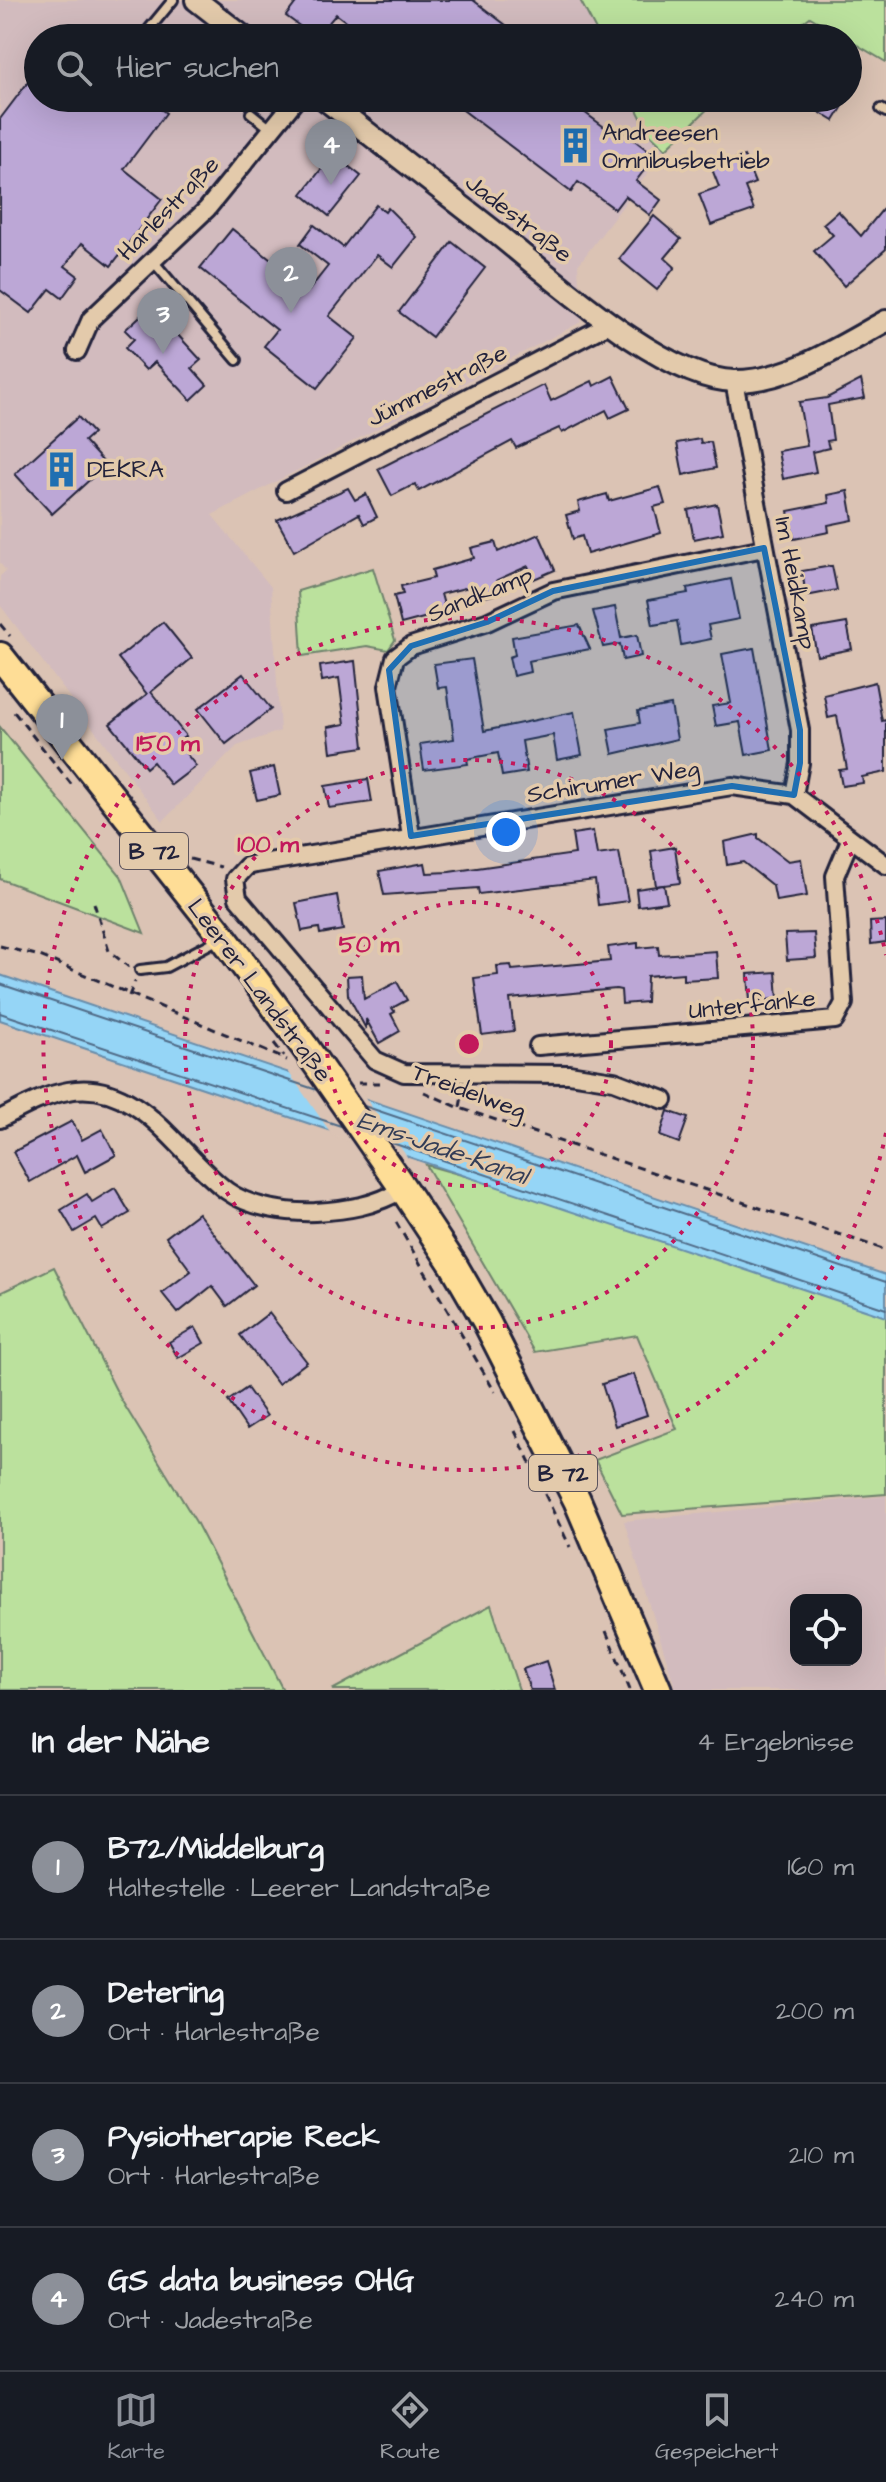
<!DOCTYPE html>
<html lang="de">
<head>
<meta charset="utf-8">
<style>
  body { margin:0; font-family:"Architects Daughter",sans-serif; background:#242831; color:#f1f3f6 }
  .controls { position:absolute; right:24px; bottom:24px; display:grid; overflow:hidden; border-radius:16px; box-shadow:0 8px 32px #0002 }
  .controls button { width:72px; height:72px; display:grid; place-items:center; padding:0; border:0; border-bottom:2px solid #363941; background:#171b24; color:#f1f3f6; font:40px sans-serif }
  .you { position:absolute; left:506px; top:832px; width:28px; height:28px; margin:-20px; border:6px solid #fff; border-radius:50%; background:#1a73e8; box-shadow:0 0 0 12px #1a73e833 }
  .badge { display:grid; place-items:center; width:52px; height:52px; border-radius:50%; background:#8c9099; color:#fff; font-size:26px; font-weight:700 }
  .pin { position:absolute; translate:-50% -66px; filter:drop-shadow(0 2px 4px #0008) }
  .pin::after { content:''; position:absolute; top:42px; width:28px; height:24px; background:inherit; clip-path:polygon(0 0,100% 0,50% 100%) }
  .list { margin:0; padding:0; list-style:none }
  h2 { display:flex; justify-content:space-between; align-items:center; height:104px; margin:0; padding:0 32px; font-size:34px }
  h2 small { font-size:26px; font-weight:400; color:#9ea1a6 }
  .list li { display:grid; grid-template-columns:52px 1fr auto; gap:24px; align-items:center; box-sizing:border-box; height:144px; padding:0 32px; border-top:2px solid #363941 }
  .list b { display:block; font-size:30px; white-space:nowrap }
  .list p { margin:0; font-size:26px; white-space:nowrap; color:#9ea1a6 }
  .list em { font-size:26px; font-style:normal; color:#9ea1a6 }
  .icon { flex:none; width:44px; height:44px; fill:none; stroke:currentColor; stroke-width:2; stroke-linecap:round; stroke-linejoin:round }
  .map { position:relative; flex:none; width:886px; height:1690px; overflow:hidden }
  .search { position:absolute; background:#171b24; box-shadow:0 8px 32px #0002; left:24px; right:24px; top:24px; height:88px; display:flex; align-items:center; gap:20px; box-sizing:border-box; padding:0 28px; border-radius:44px; color:#9ea1a6; font-size:30px }
  .sheet { height:680px; background:#171b24 }
  nav { display:flex; justify-content:space-around; align-items:center; box-sizing:border-box; height:112px; border-top:2px solid #363941; background:#171b24; font-size:22px; color:#9ea1a6 }
  nav a { display:grid; justify-items:center; gap:4px }
  nav .on { color:#8c9099 }
  .map>svg:first-child { display:block }
  .built { fill:#d2bbbe; fill-rule:evenodd }
  .green { fill:#bbe19d; stroke:#6e826c; stroke-width:2 }
  .water { fill:#95d5f6; stroke:#678dab; stroke-width:2 }
  .pier { fill:#dbc3b4 }
  .lines { fill:none; stroke-linecap:round; stroke-linejoin:round }
  .shore { stroke:#506a86; stroke-width:2 }
  .building { fill:#bca7d6; stroke:#22223b; stroke-width:2 }
  .service-casing { stroke:#22223b; stroke-width:14 }
  .minor-casing { stroke:#22223b; stroke-width:22 }
  .tertiary-casing { stroke:#22223b; stroke-width:26 }
  .primary-casing { stroke:#22223b; stroke-width:32 }
  .path { stroke:#22223b; stroke-width:3; stroke-dasharray:8 6; stroke-linecap:butt }
  .service { stroke:#e3caab; stroke-width:8 }
  .minor { stroke:#e3caab; stroke-width:16 }
  .tertiary { stroke:#e3caab; stroke-width:20 }
  .primary { stroke:#fedd96; stroke-width:26 }
  .primary-bridge-casing { stroke:#22223b; stroke-width:32; stroke-linecap:butt }
  .path-bridge { stroke:#22223b; stroke-width:3; stroke-dasharray:8 6; stroke-linecap:butt }
  .primary-bridge { stroke:#fedd96; stroke-width:26 }
  .marked { fill:#1f6fb2; fill-opacity:0.2; stroke:#1f6fb2; stroke-width:6; stroke-linejoin:round }
  .ring { fill:none; stroke:#c2185b; stroke-width:4; stroke-dasharray:4 8 }
  .labels { text-anchor:middle; stroke-width:7; stroke-linejoin:round; paint-order:stroke }
  .shield { fill:#e3caab; stroke:#5c545d; stroke-width:2 }
  .shield-label { font-size:22px; font-weight:bold; fill:#22223b }
  .poi-label { font-size:24px; fill:#22223b; stroke:#e3caab; text-anchor:start }
  .street-label { font-size:24px; fill:#22223b; stroke:#e3caab }
  .water-label { font-size:26px; font-style:italic; fill:#333d57; stroke:#e3caab }
  .centre { fill:#c2185b; stroke:#e3caab; stroke-width:4 }
  .ring-label { font-size:24px; text-anchor:middle; font-weight:bold; fill:#c2185b; stroke:#e3caab; stroke-width:7; stroke-linejoin:round; paint-order:stroke }
</style>
</head>
<body>
<div class="map">
<svg width="886" height="1690" viewBox="0 0 886 1690">
  <rect width="100%" height="100%" fill="#dbc3b4"/>
  <filter id="ink" filterUnits="userSpaceOnUse"><feTurbulence type="fractalNoise" baseFrequency=".0125" numOctaves="2"/><feDisplacementMap in="SourceGraphic" scale="16" xChannelSelector="R" yChannelSelector="G"/><feConvolveMatrix kernelMatrix="1 2 1 2 8 2 1 2 1" color-interpolation-filters="sRGB"/></filter>
  <g filter="url(#ink)">
    <g class="built">
      <polygon points="0,0 580,0 600,38 38,38 38,98 631,98 649,133 666,149 578,265 581,322 212,515 271,587 280,731 237,746 163,821 0,605 0,576 6,571 0,563"/>
      <path d="M886,1496V1690H676L624,1521ZM856,1600V1660H796V1600Z"/>
    </g>
    <g class="green">
      <polygon points="580,0 886,0 886,62 810,17 783,38 600,38"/>
      <polygon points="631,98 719,98 666,149 649,133"/>
      <polygon points="373,568 395,640 388,650 367,646 302,656 298,591"/>
      <polygon points="0,727 121,876 144,933 0,879"/>
      <polygon points="426,1165 490,1183 886,1316 886,1494 622,1514 595,1460 677,1429 637,1335 535,1352"/>
      <polygon points="54,1267 120,1398 196,1522 283,1690 0,1690 0,1293"/>
      <polygon points="491,1605 519,1690 332,1690"/>
    </g>
    <polygon class="water" points="0,975 886,1275 886,1317 0,1020"/>
    <polygon class="pier" points="285,1067 362,1093 410,1161 333,1136"/>
    <g class="lines">
      <g class="shore">
        <polyline points="0,984 317,1090"/>
        <polyline points="0,1013 341,1126"/>
        <polyline points="364,1106 886,1282"/>
        <polyline points="389,1142 886,1309"/>
      </g>
    </g>
    <g class="building">
      <polygon points="298,0 473,0 523,38 368,38 336,14 316,38 286,16"/>
      <polygon points="38,69 38,98 146,98 166,113 124,169 162,199 111,266 82,243 65,266 78,276 62,298 50,289 31,313 0,290 0,119"/>
      <polygon points="447,98 565,98 615,135 620,129 655,156 636,181 661,200 650,215 625,196 615,209 578,182 571,192"/>
      <polygon points="796,98 848,98 834,121"/>
      <polygon points="333,154 361,176 329,216 302,194"/>
      <polygon points="744,156 755,183 745,187 754,210 711,225 699,194 719,187 712,169"/>
      <polygon points="376,205 385,212 388,208 417,237 393,267 377,255 329,316 357,338 317,388 264,346 277,330 200,268 232,229 309,290 328,266 300,244 314,225 343,247"/>
      <polygon points="886,205 886,249 844,286 814,251 833,235 823,224 838,211 861,236"/>
      <polygon points="654,216 681,239 665,258 675,267 657,290 619,259"/>
      <polygon points="452,242 485,268 432,337 399,312"/>
      <polygon points="151,306 201,360 192,368 207,385 191,400 155,362 146,370 125,348 134,339 125,330"/>
      <polygon points="613,376 629,409 610,418 606,410 562,433 559,428 516,448 512,441 419,491 415,484 392,496 378,469 544,385 551,401 592,381 594,386"/>
      <polygon points="861,380 865,398 828,405 833,440 827,441 829,448 812,452 816,472 783,479 778,451 807,446 799,402 827,398"/>
      <polygon points="78,417 93,433 84,441 106,465 52,514 15,474"/>
      <polygon points="700,439 701,443 711,442 716,468 683,475 677,443"/>
      <polygon points="660,487 665,504 654,507 661,533 587,554 582,536 573,539 566,515 580,511 578,502 607,494 609,501"/>
      <polygon points="348,488 355,500 366,494 377,517 364,524 359,514 294,551 277,520"/>
      <polygon points="848,491 853,520 828,525 829,532 794,539 788,511 829,503 828,495"/>
      <polygon points="717,504 723,533 694,539 688,510"/>
      <polygon points="539,534 555,570 534,579 528,566 497,580 501,593 476,599 473,586 441,594 446,612 401,624 394,596 403,594 401,586 434,578 432,570 474,558 471,548 495,542 498,552"/>
      <polygon points="832,566 837,590 806,596 802,571"/>
      <polygon points="731,579 739,619 708,625 711,639 681,645 677,621 653,625 648,600 688,593 687,588"/>
      <polygon points="615,607 621,638 637,635 641,656 623,660 620,644 603,647 593,611"/>
      <polygon points="163,622 192,658 151,692 186,736 177,742 196,766 171,785 153,762 146,768 110,724 147,694 118,658"/>
      <polygon points="847,623 852,649 817,656 812,629"/>
      <polygon points="579,625 590,649 528,661 530,672 513,676 509,657 515,655 512,637"/>
      <polygon points="754,648 772,750 746,755 740,722 716,726 712,706 731,703 722,654"/>
      <polygon points="472,659 484,731 574,712 582,755 557,760 553,735 522,741 527,772 502,776 498,753 467,759 468,764 424,770 420,744 454,739 447,687 438,688 434,664"/>
      <polygon points="355,661 364,747 331,752 328,727 345,724 339,678 322,681 320,666"/>
      <polygon points="243,674 271,709 226,744 198,709"/>
      <polygon points="875,682 882,721 886,720 886,772 862,777 863,783 842,786 839,770 847,769 837,716 828,718 824,695"/>
      <polygon points="671,705 677,739 613,754 608,729 640,723 638,711"/>
      <polygon points="274,767 280,795 257,800 250,773"/>
      <polygon points="368,779 372,802 329,808 325,786"/>
      <polygon points="593,831 597,855 619,852 628,901 598,905 595,880 479,894 478,888 384,895 379,871 425,863 427,873 449,872 575,854 572,834"/>
      <polygon points="758,834 758,838 788,861 801,859 807,896 776,901 773,886 743,862 727,865 724,842"/>
      <polygon points="675,847 680,883 656,886 651,851"/>
      <polygon points="664,885 667,902 638,906 636,889"/>
      <polygon points="337,895 343,930 320,934 319,928 302,931 296,903"/>
      <polygon points="886,921 886,942 871,944 870,922"/>
      <polygon points="814,933 816,958 787,960 785,934"/>
      <polygon points="638,943 638,948 658,946 659,955 716,951 718,978 683,980 683,973 647,976 646,1002 622,1004 621,990 616,989 510,999 514,1031 482,1035 474,978 498,975 497,966 511,965 512,970 610,961 608,947"/>
      <polygon points="776,972 778,999 750,1001 748,974"/>
      <polygon points="362,975 364,999 397,982 407,1000 392,1008 395,1012 391,1014 400,1031 379,1043 366,1019 366,1029 348,995 347,976"/>
      <polygon points="668,1111 688,1118 679,1143 660,1136"/>
      <polygon points="72,1121 82,1140 102,1129 116,1155 85,1172 77,1155 30,1182 13,1152"/>
      <polygon points="115,1188 130,1213 102,1229 96,1219 74,1232 61,1210 87,1194 92,1202"/>
      <polygon points="198,1213 254,1285 227,1306 212,1286 178,1313 162,1293 191,1271 166,1237"/>
      <polygon points="269,1313 307,1362 278,1384 240,1335"/>
      <polygon points="195,1327 204,1343 178,1358 169,1342"/>
      <polygon points="634,1374 647,1415 615,1426 602,1384"/>
      <polygon points="247,1388 267,1416 247,1429 228,1401"/>
      <polygon points="546,1661 555,1690 530,1690 523,1669"/>
    </g>
    <g class="lines">
      <defs>
        <g id="service">
          <polyline points="145,34 173,0"/>
          <polyline points="881,109 886,112"/>
          <polyline points="251,113 271,129"/>
          <polyline points="153,261 237,360"/>
          <polyline points="140,970 166,967 219,939"/>
        </g>
        <g id="minor">
          <polyline points="77,351 91,319 207,209 297,98"/>
          <polyline points="734,381 800,730 800,763 794,795"/>
          <polyline points="286,491 611,323"/>
          <polyline points="411,836 388,686 395,658 411,646 487,622 553,591 764,548"/>
          <polyline points="538,1046 835,1020 844,1003 835,876 850,840"/>
          <polyline points="664,1100 614,1081 569,1074 404,1073 375,1060 238,898 235,879 247,866 256,864 732,786 794,795 886,865"/>
          <path d="M0,1119C21,1108 44,1095 68,1091C140,1078 178,1155 227,1191C251,1208 287,1213 315,1212C348,1210 375,1206 403,1189"/>
        </g>
        <g id="tertiary">
          <polyline points="196,0 245,38"/>
          <path d="M323,98C379,142 435,185 491,229C547,273 663,381 735,381C789,381 840,346 886,321"/>
        </g>
        <g id="primary">
          <polyline points="0,656 223,937 305,1047"/>
          <polyline points="398,1181 453,1264 486,1321 577,1500 658,1690"/>
        </g>
      </defs>
      <use href="#service" class="service-casing"/>
      <use href="#minor" class="minor-casing"/>
      <use href="#tertiary" class="tertiary-casing"/>
      <use href="#primary" class="primary-casing"/>
      <g class="path">
        <polyline points="0,624 10,636"/>
        <polyline points="14,712 71,784"/>
        <polyline points="190,859 221,867"/>
        <polyline points="94,903 109,951 129,967"/>
        <polyline points="0,946 40,956 287,1060"/>
        <polyline points="129,996 135,981"/>
        <polyline points="358,1083 382,1083"/>
        <polyline points="424,1092 460,1108 886,1250"/>
        <polyline points="460,1107 463,1091"/>
        <polyline points="396,1222 495,1392"/>
        <polyline points="515,1431 570,1547"/>
        <polyline points="606,1631 630,1690"/>
      </g>
      <use href="#service" class="service"/>
      <use href="#minor" class="minor"/>
      <use href="#tertiary" class="tertiary"/>
      <use href="#primary" class="primary"/>
      <defs>
        <polyline id="primary-bridge" points="305,1047 398,1181"/>
      </defs>
      <use href="#primary-bridge" class="primary-bridge-casing"/>
      <polyline class="path-bridge" points="274,1043 284,1056"/>
      <use href="#primary-bridge" class="primary-bridge"/>
    </g>
  </g>
  <path class="marked" d="M764,548L800,730V763L794,795L732,786L411,836L389,670L411,646L487,622L553,591Z"/>
  <g class="ring">
    <circle cx="469" cy="1044" r="142"/>
    <circle cx="469" cy="1044" r="284"/>
    <path d="M886 1133A426 426 0 1 1 886 955"/>
  </g>
  <defs>
    <symbol id="building-bare" viewBox="-9 -9 18 18"><path d="M-4-6H4V6H1V3H-1V6H-4ZM-2.5-4.3h1.7v1.8h-1.7ZM.8-4.3h1.7v1.8H.8ZM-2.5-1h1.7V.8h-1.7ZM.8-1h1.7V.8H.8Z" fill="#1f6fb2" stroke="#e3caab" stroke-width="2.5" paint-order="stroke"/></symbol>
  </defs>
  <g fill-rule="evenodd">
    <use href="#building-bare" x="550" y="120" width="51" height="51"/>
    <use href="#building-bare" x="36" y="444" width="51" height="51"/>
  </g>
  <g class="labels">
    <g class="shield">
      <rect x="120" y="833" width="68" height="36" rx="6"/>
      <rect x="529" y="1455" width="68" height="36" rx="6"/>
    </g>
    <g class="shield-label">
      <text x="154" y="859">B 72</text>
      <text x="563" y="1481">B 72</text>
    </g>
    <g class="poi-label">
      <text x="602" y="140">Andreesen<tspan x="602" dy="28">Omnibusbetrieb</tspan></text>
      <text x="87" y="477">DEKRA</text>
    </g>
    <g class="street-label">
      <text transform="translate(168 208) rotate(-46)" y="8">Harlestraße</text>
      <text transform="translate(519 218) rotate(38)" y="8">Jadestraße</text>
      <text transform="translate(437 385) rotate(-27)" y="8">Jümmestraße</text>
      <text transform="translate(796 583) rotate(79)" y="8">Im Heidkamp</text>
      <text transform="translate(480 594) rotate(-22)" y="8">Sandkamp</text>
      <text transform="translate(613 781) rotate(-9)" y="8">Schirumer Weg</text>
      <text transform="translate(260 990) rotate(53)" y="8">Leerer Landstraße</text>
      <text transform="translate(752 1004) rotate(-6)" y="8">Unterfanke</text>
      <text transform="translate(469 1091) rotate(20)" y="8">Treidelweg</text>
    </g>
    <g class="water-label">
      <text transform="translate(443 1147) rotate(19)" y="9">Ems-Jade-Kanal</text>
    </g>
  </g>
  <circle cx="469" cy="1044" r="12" class="centre"/>
  <g class="ring-label">
    <text x="168" y="751">150 m</text>
    <text x="268" y="852">100 m</text>
    <text x="369" y="952">50 m</text>
  </g>
</svg>
<div class="controls">
<button><svg class="icon" aria-label="locate" viewBox="0 0 24 24"><circle cx="12" cy="12" r="6"/><path d="M12 2v4M12 18v4M2 12h4M18 12h4"/></svg></button>
</div>
<div class="you"></div>
<div class="pin badge" style="left:62px;top:760px">1</div>
<div class="pin badge" style="left:291px;top:313px">2</div>
<div class="pin badge" style="left:163px;top:354px">3</div>
<div class="pin badge" style="left:331px;top:185px">4</div>
<div class="search"><svg class="icon" aria-label="search" viewBox="0 0 24 24"><circle cx="10" cy="10" r="6"/><path d="M15 15l6 6"/></svg>Hier suchen</div>
</div>
<section class="sheet">
<h2>In der Nähe<small>4 Ergebnisse</small></h2>
<ul class="list">
<li><span class="badge">1</span><div><b>B72/Middelburg</b><p>Haltestelle · Leerer Landstraße</p></div><em>160 m</em></li>
<li><span class="badge">2</span><div><b>Detering</b><p>Ort · Harlestraße</p></div><em>200 m</em></li>
<li><span class="badge">3</span><div><b>Pysiotherapie Reck</b><p>Ort · Harlestraße</p></div><em>210 m</em></li>
<li><span class="badge">4</span><div><b>GS data business OHG</b><p>Ort · Jadestraße</p></div><em>240 m</em></li>
</ul>
</section>
<nav>
<a class="on"><svg class="icon" aria-label="map" viewBox="0 0 24 24"><path d="M3 6l6-2 6 2 6-2v14l-6 2-6-2-6 2zM9 4v14M15 6v14"/></svg>Karte</a>
<a><svg class="icon" aria-label="directions" viewBox="0 0 24 24"><path d="M12 3l9 9-9 9-9-9zM9 14v-3h6M13 9l2 2-2 2"/></svg>Route</a>
<a><svg class="icon" aria-label="saved" viewBox="0 0 24 24"><path d="M7 4h10v16l-5-4-5 4z"/></svg>Gespeichert</a>
</nav>
</body>
</html>
